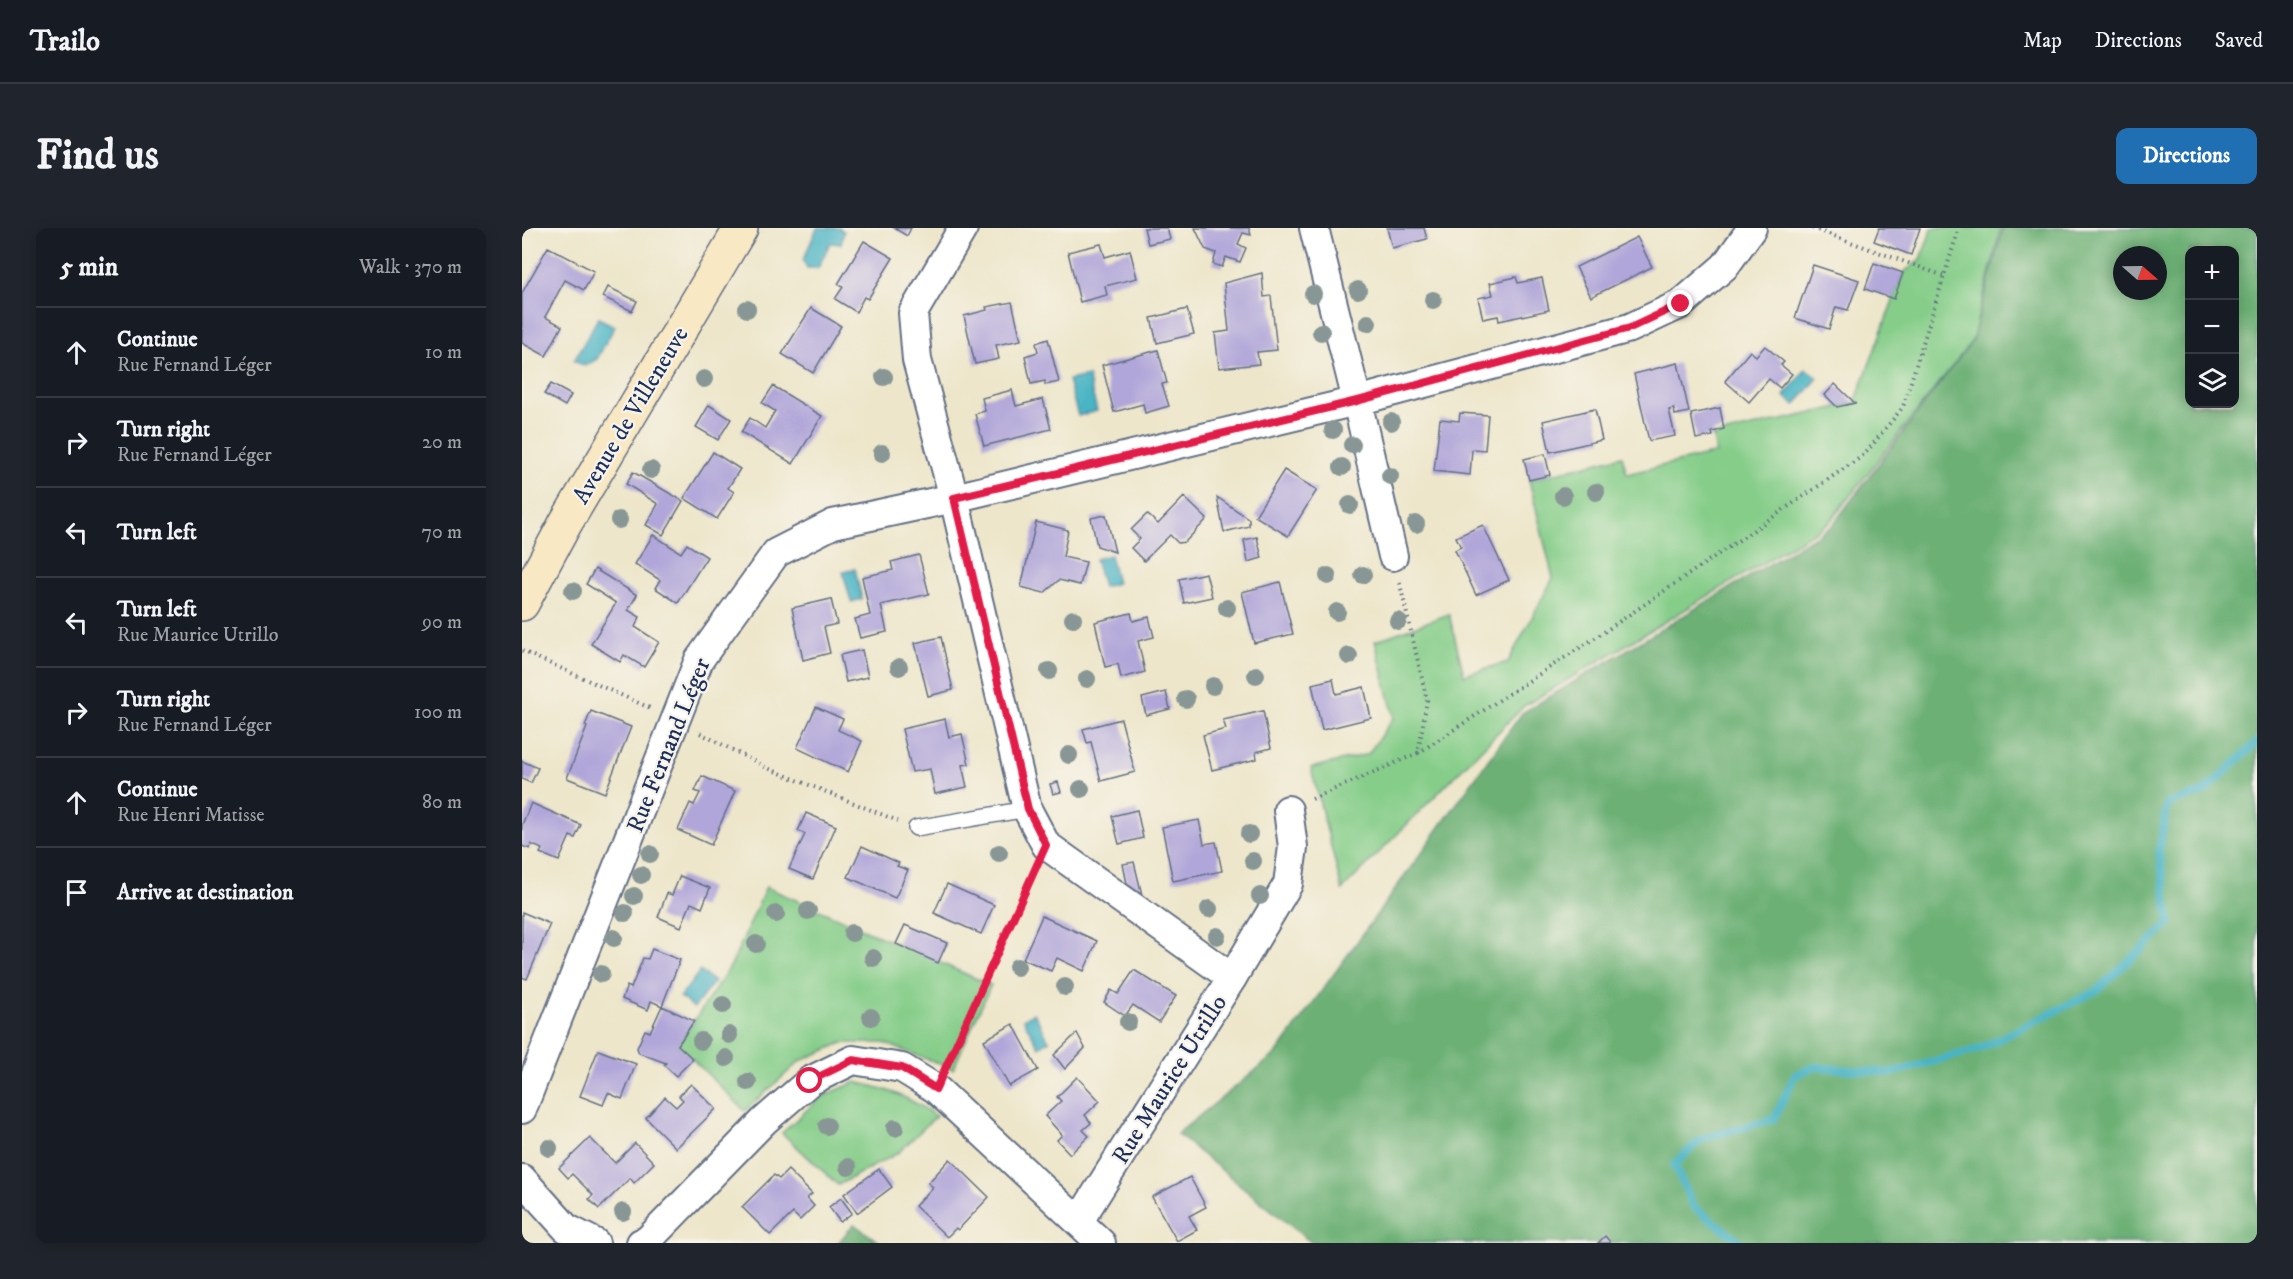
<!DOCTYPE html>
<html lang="en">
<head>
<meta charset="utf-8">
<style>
  body { margin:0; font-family:"IM FELL DW Pica",serif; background:#20242c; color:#f1f3f6 }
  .controls { position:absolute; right:18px; top:18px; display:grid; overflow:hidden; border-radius:12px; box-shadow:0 3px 15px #0003 }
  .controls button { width:54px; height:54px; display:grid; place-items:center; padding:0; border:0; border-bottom:2px solid #363941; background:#171b24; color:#f1f3f6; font:30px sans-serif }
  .compass { position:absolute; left:1591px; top:18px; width:54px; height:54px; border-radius:50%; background:#171b24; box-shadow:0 3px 15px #0003; rotate:110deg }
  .stop { position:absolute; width:18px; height:18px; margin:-14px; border:4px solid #e11d48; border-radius:50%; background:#fff }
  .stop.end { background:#e11d48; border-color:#fff; box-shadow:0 2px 6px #0008 }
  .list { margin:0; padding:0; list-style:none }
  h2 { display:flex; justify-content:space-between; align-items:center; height:78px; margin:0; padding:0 24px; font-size:26px }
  h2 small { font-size:20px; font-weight:400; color:#9ea1a6 }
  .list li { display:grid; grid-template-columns:39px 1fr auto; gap:18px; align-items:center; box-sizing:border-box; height:90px; padding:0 24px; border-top:2px solid #363941 }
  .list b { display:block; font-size:22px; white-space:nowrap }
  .list p { margin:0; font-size:20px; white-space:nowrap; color:#9ea1a6 }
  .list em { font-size:20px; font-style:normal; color:#9ea1a6 }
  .icon { flex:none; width:33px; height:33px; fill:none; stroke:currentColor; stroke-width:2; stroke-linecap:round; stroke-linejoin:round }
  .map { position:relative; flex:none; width:1735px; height:1015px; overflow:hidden; border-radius:12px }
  header { display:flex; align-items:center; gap:36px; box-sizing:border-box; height:84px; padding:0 30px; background:#171b24; border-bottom:2px solid #363941 }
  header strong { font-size:28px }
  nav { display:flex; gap:33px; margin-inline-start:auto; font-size:21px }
  .intro { display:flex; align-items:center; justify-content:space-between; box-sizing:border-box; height:144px; padding:0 36px }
  h1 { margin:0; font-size:42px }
  .button { padding:15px 27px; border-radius:12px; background:#1f6fb2; color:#fff; font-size:21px; font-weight:700 }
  main { display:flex; gap:36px; padding:0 36px }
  aside { flex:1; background:#171b24; border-radius:12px; box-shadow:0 3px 15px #0003 }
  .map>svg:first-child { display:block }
  .green { fill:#85cd89; stroke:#507e74; stroke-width:1.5 }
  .forest { fill:#6cb075; stroke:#44706a; stroke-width:1.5; fill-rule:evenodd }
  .water { fill:#48b4c4; stroke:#327291; stroke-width:1.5 }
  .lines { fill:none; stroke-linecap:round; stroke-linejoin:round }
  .stream { stroke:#48b4c4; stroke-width:8 }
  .building { fill:#b0a6d9 }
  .service-casing { stroke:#646f84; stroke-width:18 }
  .minor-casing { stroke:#646f84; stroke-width:32 }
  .secondary-casing { stroke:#646f84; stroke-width:36 }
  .path { stroke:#646f84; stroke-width:4; stroke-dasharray:1.5 4.5; stroke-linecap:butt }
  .service { stroke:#fff; stroke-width:15 }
  .minor { stroke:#fff; stroke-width:28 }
  .secondary { stroke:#f8e8c3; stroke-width:33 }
  .tree { fill:#889795 }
  .route { stroke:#e11d48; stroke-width:8 }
  .labels { text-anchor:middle; stroke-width:4.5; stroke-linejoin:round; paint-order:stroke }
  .street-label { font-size:24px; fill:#1b2f5e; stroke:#f7f3e8 }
</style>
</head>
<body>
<header>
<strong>Trailo</strong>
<nav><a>Map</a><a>Directions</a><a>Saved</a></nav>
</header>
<div class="intro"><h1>Find us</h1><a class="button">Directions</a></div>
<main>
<aside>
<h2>5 min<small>Walk · 370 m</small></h2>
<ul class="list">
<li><svg class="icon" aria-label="ahead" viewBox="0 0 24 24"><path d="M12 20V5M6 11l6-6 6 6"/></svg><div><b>Continue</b><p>Rue Fernand Léger</p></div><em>10 m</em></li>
<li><svg class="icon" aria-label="right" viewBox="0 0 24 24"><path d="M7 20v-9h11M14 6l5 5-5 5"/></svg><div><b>Turn right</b><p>Rue Fernand Léger</p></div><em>20 m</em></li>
<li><svg class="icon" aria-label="left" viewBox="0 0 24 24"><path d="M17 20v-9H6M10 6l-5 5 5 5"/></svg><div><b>Turn left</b></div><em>70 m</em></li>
<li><svg class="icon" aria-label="left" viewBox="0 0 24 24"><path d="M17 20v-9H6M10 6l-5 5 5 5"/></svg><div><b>Turn left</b><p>Rue Maurice Utrillo</p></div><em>90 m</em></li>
<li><svg class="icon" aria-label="right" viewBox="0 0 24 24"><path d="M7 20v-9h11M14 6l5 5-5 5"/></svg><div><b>Turn right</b><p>Rue Fernand Léger</p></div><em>100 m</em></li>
<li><svg class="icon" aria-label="ahead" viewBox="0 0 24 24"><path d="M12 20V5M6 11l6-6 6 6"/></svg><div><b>Continue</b><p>Rue Henri Matisse</p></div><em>80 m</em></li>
<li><svg class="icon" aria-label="arrive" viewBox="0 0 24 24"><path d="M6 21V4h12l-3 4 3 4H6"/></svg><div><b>Arrive at destination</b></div></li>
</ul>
</aside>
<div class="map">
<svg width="1735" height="1015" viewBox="0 0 1735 1015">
  <rect width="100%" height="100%" fill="#f7f3e8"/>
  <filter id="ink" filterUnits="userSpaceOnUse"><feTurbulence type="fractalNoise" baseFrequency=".0167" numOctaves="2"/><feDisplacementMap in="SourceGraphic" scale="12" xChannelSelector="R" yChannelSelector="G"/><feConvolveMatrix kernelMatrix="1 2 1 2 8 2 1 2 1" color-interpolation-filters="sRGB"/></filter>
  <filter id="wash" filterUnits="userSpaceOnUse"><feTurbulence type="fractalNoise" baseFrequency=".008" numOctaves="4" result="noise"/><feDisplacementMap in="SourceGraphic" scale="24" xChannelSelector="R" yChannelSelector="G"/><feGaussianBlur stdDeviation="1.35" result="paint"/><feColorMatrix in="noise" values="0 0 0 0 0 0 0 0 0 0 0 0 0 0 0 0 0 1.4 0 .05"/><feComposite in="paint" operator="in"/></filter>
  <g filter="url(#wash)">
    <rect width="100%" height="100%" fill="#ede6ca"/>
    <g class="green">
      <polygon points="1410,0 1479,0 1450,113 1306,296 1002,478 820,662 789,540 846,526 872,489 853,413 927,386 942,447 986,434 1031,350 1007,252 1100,228 1105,246 1194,225 1191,208 1333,175 1381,45 1399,31"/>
      <polygon points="244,659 469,757 431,841 362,815 320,815 278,833 223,883 156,817 210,736"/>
      <path d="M334,854C368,862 385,868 414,888L376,925L316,957L260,905L299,869Z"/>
    </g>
    <g class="forest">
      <path d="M1481,0H1735V1015H790L655,906L755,825L1000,485L1309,299L1450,113ZM1668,22H1712V176H1668ZM1600,27H1636V63H1600Z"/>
      <polygon points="332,996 358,1015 316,1015"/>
    </g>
    <g class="water">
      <polygon points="295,0 317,0 322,3 319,16 308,15 296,40 285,40 281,32"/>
      <polygon points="76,90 93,98 75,131 63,138 52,133"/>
      <polygon points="1284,141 1296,150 1273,177 1262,168"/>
      <polygon points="566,148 575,183 556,188 546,152"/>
      <polygon points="588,327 595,355 581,359 573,331"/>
      <polygon points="333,341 340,371 329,374 321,344"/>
      <polygon points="178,743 192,754 172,780 158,769"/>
      <polygon points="512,785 527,813 517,819 501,791"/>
    </g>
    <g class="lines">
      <polyline class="stream" points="1220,1015 1172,979 1152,937 1179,911 1252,891 1273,847 1292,839 1370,845 1457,821 1574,763 1648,695 1637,624 1645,576 1682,564 1735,514"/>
    </g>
    <g id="blocks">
      <g class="building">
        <polygon points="372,0 389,0 385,8"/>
        <polygon points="622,0 645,0 648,11 626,16"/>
        <polygon points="673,0 727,0 729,7 721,5 716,16 724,20 718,34 704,29 700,39 691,36 694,25 683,21"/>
        <polygon points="865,0 902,0 905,11 870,20"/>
        <polygon points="1357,0 1398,0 1389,27 1352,13"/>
        <polygon points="1115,9 1130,39 1069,69 1054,39"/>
        <polygon points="342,13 371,30 346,71 342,69 334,84 313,71 321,59 316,56"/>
        <polygon points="579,16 583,29 608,22 615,50 583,58 585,67 558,74 546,24"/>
        <polygon points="26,19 72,43 62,62 43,52 23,89 40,98 24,128 0,115 0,65"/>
        <polygon points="1352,35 1381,45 1372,71 1343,61"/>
        <polygon points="1291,37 1337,52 1326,82 1314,79 1307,101 1273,90"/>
        <polygon points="740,45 742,69 749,68 755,122 735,124 737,136 697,140 693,105 707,103 702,55"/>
        <polygon points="994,49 996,55 1020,50 1027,82 977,93 976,88 961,91 956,70 971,67 968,55"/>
        <polygon points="86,59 115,73 110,83 81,69"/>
        <polygon points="490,74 499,112 474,117 477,131 453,136 442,88 465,82 464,79"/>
        <polygon points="289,80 319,98 291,145 260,126"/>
        <polygon points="665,81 672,106 635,115 629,90"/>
        <polygon points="526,111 537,154 523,157 523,153 509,156 503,128 516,124 514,115"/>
        <polygon points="1243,118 1262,134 1259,137 1270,146 1258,160 1247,151 1227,174 1203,153 1228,123 1234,128"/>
        <polygon points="636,122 645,155 640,156 647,178 623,185 621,176 592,184 580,137"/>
        <polygon points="1156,135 1167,184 1153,187 1152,181 1147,182 1153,208 1127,213 1112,146"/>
        <polygon points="29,156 49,167 43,178 22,166"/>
        <polygon points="1313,156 1333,175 1315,179 1303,167"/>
        <polygon points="251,158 300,188 271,236 219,204 228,190 243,200 253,183 240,175"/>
        <polygon points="490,162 494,178 521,171 529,201 462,218 453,186 463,183 460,170"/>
        <polygon points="187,177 209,191 196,212 174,199"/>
        <polygon points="1198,180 1202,201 1190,204 1191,208 1174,211 1169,186"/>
        <polygon points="1073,181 1080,212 1028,224 1021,193"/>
        <polygon points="938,185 966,187 963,222 950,221 948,247 912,243 918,191 937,193"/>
        <polygon points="191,224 218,241 206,260 212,264 195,291 162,270"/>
        <polygon points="1023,226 1028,247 1007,252 1002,231"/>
        <polygon points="762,242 795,262 766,308 733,288"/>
        <polygon points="111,244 161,273 141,307 124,297 136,276 104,256"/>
        <polygon points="662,269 685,291 663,314 656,315 648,307 622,333 609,320 618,311 609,302 625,286 636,296"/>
        <polygon points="695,269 727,291 727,298 702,304"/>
        <polygon points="584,287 593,324 575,318 569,290"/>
        <polygon points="514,294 546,302 541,329 564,334 558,357 537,352 522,365 499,359"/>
        <polygon points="961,297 987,352 954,367 933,322 939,319 934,309"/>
        <polygon points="131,307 159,325 165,316 185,329 156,375 133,360 138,352 113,336"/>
        <polygon points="735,309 740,330 726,334 722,312"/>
        <polygon points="397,327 407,366 359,377 365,404 338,410 333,391 348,387 340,349 371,342 369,334"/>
        <polygon points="73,341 115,367 106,382 118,389 113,399 137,414 122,439 102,427 98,434 69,416 94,375 64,356"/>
        <polygon points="684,345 690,369 662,375 657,351"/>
        <polygon points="758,354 771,406 732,415 720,364"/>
        <polygon points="309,371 315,396 302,399 308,425 281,432 270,380"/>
        <polygon points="609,385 611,393 627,389 632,409 616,413 623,444 599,450 596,436 583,439 573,394"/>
        <polygon points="419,409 431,462 406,468 393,415"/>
        <polygon points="340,422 346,449 324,454 318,427"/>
        <polygon points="811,451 814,466 842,459 849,490 800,502 790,456"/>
        <polygon points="644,464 648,481 624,487 620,470"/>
        <polygon points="294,479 321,491 316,502 340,513 326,544 275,520"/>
        <polygon points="69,483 109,499 83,565 45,550 65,499 63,498"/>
        <polygon points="741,483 749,520 734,524 735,531 690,542 681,507 704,501 701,492"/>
        <polygon points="423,491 427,509 440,506 447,536 440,537 445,559 413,566 408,541 390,544 380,501"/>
        <polygon points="599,491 613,544 579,553 569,514 565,515 561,501"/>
        <polygon points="0,533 16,540 9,555 0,551"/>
        <polygon points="180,548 213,563 189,617 156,602 168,575 172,577 178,565 173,563"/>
        <polygon points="536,554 539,564 531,566 528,556"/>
        <polygon points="9,575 59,597 53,610 48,608 37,633 18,625 20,621 9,616 8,621 0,618 0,597"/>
        <polygon points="615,582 621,610 597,616 590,588"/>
        <polygon points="284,585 314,598 291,651 267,641 283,606 276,603"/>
        <polygon points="677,592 682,616 694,614 700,643 651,653 640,599"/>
        <polygon points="340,618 377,635 375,638 386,642 373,670 326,649"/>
        <polygon points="612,634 620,667 605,656 601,636"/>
        <polygon points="158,648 188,660 180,680 169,675 159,699 136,689 145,665 150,667"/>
        <polygon points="425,656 472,677 459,706 412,685"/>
        <polygon points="0,684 28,696 5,751 0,749"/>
        <polygon points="520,688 575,713 562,743 535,730 529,743 501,731"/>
        <polygon points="383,697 425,715 416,735 374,716"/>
        <polygon points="130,721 158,732 140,778 129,773 126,782 100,771 105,758 109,760 121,730 126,731"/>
        <polygon points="612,742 654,768 637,794 611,777 603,788 582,774 589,762 596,766"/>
        <polygon points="140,778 172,793 156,817 171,831 154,848 142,837 144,835 117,825 115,820 123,802 128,804"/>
        <polygon points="491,796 516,842 487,858 462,812"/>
        <polygon points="555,805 563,820 543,841 532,827"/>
        <polygon points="76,822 114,836 100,871 86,865 81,877 58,868"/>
        <polygon points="555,849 578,873 563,887 569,895 561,902 567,908 548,926 535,912 540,907 523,888 539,873 535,869"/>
        <polygon points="169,856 194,881 154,920 124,890 143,869 154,879 161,872 157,868"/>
        <polygon points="68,910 93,935 113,915 132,935 112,955 108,950 77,981 67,971 71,967 50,946 46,950 37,940"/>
        <polygon points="428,931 467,969 436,1002 434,1000 425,1009 393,978 411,959 406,955"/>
        <polygon points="357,941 370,959 335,985 322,966"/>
        <polygon points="266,942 290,966 285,970 292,978 278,992 271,985 248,1007 220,979 252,947 257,951"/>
        <polygon points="668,949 684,979 667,988 675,1002 655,1013 630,969"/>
        <polygon points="319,970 330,985 318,994 307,979"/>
        <polygon points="1083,1008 1089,1015 1076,1015"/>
      </g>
    </g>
  </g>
  <g filter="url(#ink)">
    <use href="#blocks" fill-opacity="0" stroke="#646f84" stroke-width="1.5"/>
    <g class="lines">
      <defs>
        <polyline id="service" points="394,600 505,581"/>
        <g id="minor">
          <polyline points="441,0 391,85 395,132 432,270 505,581 524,617 710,750 557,993"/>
          <polyline points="792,0 835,173 871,328"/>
          <polyline points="710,750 766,656 771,619 766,582"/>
          <polyline points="0,881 177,432 254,325 311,296 432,270 835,173 1108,100 1159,76 1203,38 1230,0"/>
          <polyline points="0,951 44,1000 73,1015"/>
          <polyline points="119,1015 125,1013 242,893 288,853 331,832 380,840 414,861 579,1015"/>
        </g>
        <polyline id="secondary" points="0,376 43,296 219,0"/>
      </defs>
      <use href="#service" class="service-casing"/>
      <use href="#minor" class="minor-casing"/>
      <use href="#secondary" class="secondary-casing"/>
      <g class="path">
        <polyline points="1290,0 1422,48"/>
        <polyline points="0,423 128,480"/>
        <polyline points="178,505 243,539 376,593"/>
        <polyline points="896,525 1079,406 1342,227 1381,179 1437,0"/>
        <polyline points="790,571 896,525 905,472 877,352"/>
        <polyline points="426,836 512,643"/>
      </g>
      <use href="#service" class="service"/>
      <use href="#minor" class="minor"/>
      <use href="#secondary" class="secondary"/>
    </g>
    <g class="tree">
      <circle cx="836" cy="62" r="9"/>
      <circle cx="791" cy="66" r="9"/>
      <circle cx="911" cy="72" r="9"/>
      <circle cx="225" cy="81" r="9"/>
      <circle cx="846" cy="95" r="9"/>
      <circle cx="799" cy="104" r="9"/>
      <circle cx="362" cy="149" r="9"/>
      <circle cx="182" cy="151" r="9"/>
      <circle cx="869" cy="194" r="9"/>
      <circle cx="811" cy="202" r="9"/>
      <circle cx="830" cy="217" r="9"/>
      <circle cx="360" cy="225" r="9"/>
      <circle cx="820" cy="239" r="9"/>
      <circle cx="129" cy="242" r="9"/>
      <circle cx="868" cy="248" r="9"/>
      <circle cx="1074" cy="264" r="9"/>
      <circle cx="1041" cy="268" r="9"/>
      <circle cx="828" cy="277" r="9"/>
      <circle cx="97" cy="292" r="9"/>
      <circle cx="894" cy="296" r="9"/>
      <circle cx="841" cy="347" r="9"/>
      <circle cx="806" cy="348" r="9"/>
      <circle cx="51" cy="363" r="9"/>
      <circle cx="705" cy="380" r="9"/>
      <circle cx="815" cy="384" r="9"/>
      <circle cx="551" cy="391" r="9"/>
      <circle cx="876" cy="393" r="9"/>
      <circle cx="827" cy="428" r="9"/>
      <circle cx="377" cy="439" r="9"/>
      <circle cx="527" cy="443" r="9"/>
      <circle cx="734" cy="447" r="9"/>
      <circle cx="565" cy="451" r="9"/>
      <circle cx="691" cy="458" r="9"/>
      <circle cx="664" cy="471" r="9"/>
      <circle cx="547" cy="527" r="9"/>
      <circle cx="559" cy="561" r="9"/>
      <circle cx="727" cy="606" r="9"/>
      <circle cx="477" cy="625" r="9"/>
      <circle cx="128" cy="626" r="9"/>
      <circle cx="731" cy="633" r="9"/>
      <circle cx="119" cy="647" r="9"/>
      <circle cx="112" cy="668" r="9"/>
      <circle cx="738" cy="668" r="9"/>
      <circle cx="687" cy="681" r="9"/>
      <circle cx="286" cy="683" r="9"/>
      <circle cx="103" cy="685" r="9"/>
      <circle cx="254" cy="686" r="9"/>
      <circle cx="330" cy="705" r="9"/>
      <circle cx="695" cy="708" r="9"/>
      <circle cx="92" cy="710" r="9"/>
      <circle cx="234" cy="716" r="9"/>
      <circle cx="351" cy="730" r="9"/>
      <circle cx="495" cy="739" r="9"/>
      <circle cx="79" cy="746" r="9"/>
      <circle cx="543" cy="759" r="9"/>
      <circle cx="201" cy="777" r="9"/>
      <circle cx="349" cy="789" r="9"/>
      <circle cx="606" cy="794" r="9"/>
      <circle cx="207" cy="807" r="9"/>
      <circle cx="179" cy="813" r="9"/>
      <circle cx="204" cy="830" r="9"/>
      <circle cx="226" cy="854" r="9"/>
      <circle cx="305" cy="898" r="9"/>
      <circle cx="373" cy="900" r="9"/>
      <circle cx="27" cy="920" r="9"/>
      <circle cx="326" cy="939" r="9"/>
      <circle cx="101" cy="984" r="9"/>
    </g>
  </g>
  <g class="lines" filter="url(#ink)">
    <polyline class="route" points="288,853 331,832 380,840 414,861 524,617 506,581 432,270 835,173 1108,100 1159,76"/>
  </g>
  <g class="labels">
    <g class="street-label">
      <text transform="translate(108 187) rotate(-59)" y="8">Avenue de Villeneuve</text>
      <text transform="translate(146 517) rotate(-68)" y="8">Rue Fernand Léger</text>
      <text transform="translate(647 851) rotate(-58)" y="8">Rue Maurice Utrillo</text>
    </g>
  </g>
</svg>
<div class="controls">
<button>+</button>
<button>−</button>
<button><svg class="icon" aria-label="layers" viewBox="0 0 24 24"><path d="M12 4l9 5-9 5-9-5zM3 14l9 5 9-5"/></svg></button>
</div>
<svg class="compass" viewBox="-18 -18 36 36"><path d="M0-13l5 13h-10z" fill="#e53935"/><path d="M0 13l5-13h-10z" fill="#9ea1a6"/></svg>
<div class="stop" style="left:288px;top:853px"></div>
<div class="stop end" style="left:1159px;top:76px"></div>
</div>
</main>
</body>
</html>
